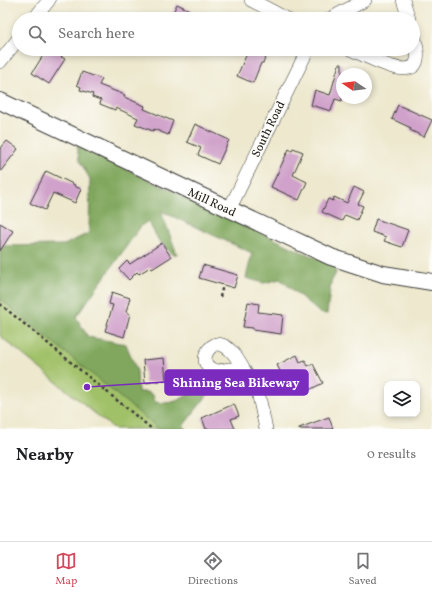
<!DOCTYPE html>
<html lang="en">
<head>
<meta charset="utf-8">
<style>
  body { margin:0; font-family:Vollkorn,serif; background:#f2f2f2; color:#202124 }
  .controls { position:absolute; right:12px; bottom:12px; display:grid; overflow:hidden; border-radius:8px; box-shadow:0 2px 6px #0003 }
  .controls button { width:36px; height:36px; display:grid; place-items:center; padding:0; border:0; border-bottom:1px solid #e0e0e0; background:#fff; color:#202124; font:20px sans-serif }
  .compass { position:absolute; left:336px; top:68px; width:36px; height:36px; border-radius:50%; background:#fff; box-shadow:0 2px 6px #0003; rotate:283deg }
  .list { margin:0; padding:0; list-style:none }
  h2 { display:flex; justify-content:space-between; align-items:center; height:52px; margin:0; padding:0 16px; font-size:17px }
  h2 small { font-size:13px; font-weight:400; color:#757577 }
  .icon { flex:none; width:22px; height:22px; fill:none; stroke:currentColor; stroke-width:2; stroke-linecap:round; stroke-linejoin:round }
  .map { position:relative; flex:none; width:432px; height:429px; overflow:hidden }
  .search { position:absolute; background:#fff; box-shadow:0 2px 6px #0003; left:12px; right:12px; top:12px; height:44px; display:flex; align-items:center; gap:10px; box-sizing:border-box; padding:0 14px; border-radius:22px; color:#757577; font-size:15px }
  .sheet { height:112px; background:#fff }
  nav { display:flex; justify-content:space-around; align-items:center; box-sizing:border-box; height:56px; border-top:1px solid #e0e0e0; background:#fff; font-size:11px; color:#757577 }
  nav a { display:grid; justify-items:center; gap:2px }
  nav .on { color:#d1495b }
  .map>svg:first-child { display:block }
  .green { fill:#a1c169; stroke:#5e6e42 }
  .forest { fill:#80a75d; stroke:#4e623c }
  .building { fill:#d0a2cb }
  .lines { fill:none; stroke-linecap:round; stroke-linejoin:round }
  .minor-casing { stroke:#3b3b37; stroke-width:14 }
  .tertiary-casing { stroke:#3b3b37; stroke-width:18 }
  .path { stroke:#3b3b37; stroke-width:2.5; stroke-dasharray:3 3; stroke-linecap:butt }
  .minor { stroke:#fff; stroke-width:13 }
  .tertiary { stroke:#fff; stroke-width:16 }
  .labels { text-anchor:middle; stroke-width:3; stroke-linejoin:round; paint-order:stroke }
  .street-label { font-size:12px; fill:#1c1c1c; stroke:#fdfcf7 }
  .leader { fill:none; stroke:#7b2cbf; stroke-width:1.5 }
  .callout-dot { fill:#7b2cbf; stroke:#fdfcf7; stroke-width:1.5 }
  .callout { fill:#7b2cbf; stroke:#7b2cbf; stroke-width:1.5 }
  .callout-label { font-size:13px; text-anchor:middle; font-weight:bold; fill:#fff }
</style>
</head>
<body>
<div class="map">
<svg width="432" height="429" viewBox="0 0 432 429">
  <rect width="100%" height="100%" fill="#fdfcf7"/>
  <filter id="ink" filterUnits="userSpaceOnUse"><feTurbulence type="fractalNoise" baseFrequency=".025" numOctaves="2"/><feDisplacementMap in="SourceGraphic" scale="8" xChannelSelector="R" yChannelSelector="G"/><feConvolveMatrix kernelMatrix="1 2 1 2 8 2 1 2 1" color-interpolation-filters="sRGB"/></filter>
  <filter id="wash" filterUnits="userSpaceOnUse"><feTurbulence type="fractalNoise" baseFrequency=".012" numOctaves="4" result="noise"/><feDisplacementMap in="SourceGraphic" scale="16" xChannelSelector="R" yChannelSelector="G"/><feGaussianBlur stdDeviation="0.9" result="paint"/><feColorMatrix in="noise" values="0 0 0 0 0 0 0 0 0 0 0 0 0 0 0 0 0 1.4 0 .05"/><feComposite in="paint" operator="in"/></filter>
  <g filter="url(#wash)">
    <rect width="100%" height="100%" fill="#ede8ce"/>
    <polygon class="green" points="0,297 163,429 114,429 0,336"/>
    <path class="forest" d="M77,146L302,252L334,265L336,273L331,282L327,314L320,313L280,279L264,283L246,278L252,253L161,211L177,254H173L159,241L148,221L141,226L76,317L88,337L126,344L137,371L138,392H147L153,395L155,402C185,408 194,383 216,379L218,382L183,426L186,429H159L0,299V246L64,245L89,233L90,179L79,160Z"/>
    <g id="blocks">
      <g class="building">
        <polygon points="177,4 208,19 170,19"/>
        <polygon points="47,49 66,49 61,57 65,59 49,84 32,73"/>
        <polygon points="249,49 270,49 263,63 261,63 253,83 237,76"/>
        <polygon points="339,64 342,64 342,101 335,99 331,111 311,105 315,90 330,95"/>
        <polygon points="82,72 102,79 99,85 125,95 124,97 145,106 144,109 173,121 168,135 154,129 153,131 135,124 138,118 116,108 115,110 100,104 101,100 92,97 93,94 80,90 81,87 77,85"/>
        <polygon points="398,105 432,120 424,137 410,130 411,128 392,119"/>
        <polygon points="195,124 229,140 218,164 198,155 201,148 187,142"/>
        <polygon points="7,141 18,149 0,172 0,149"/>
        <polygon points="293,148 303,152 293,175 307,182 299,200 271,187 289,149 292,151"/>
        <polygon points="46,171 75,185 74,186 81,189 75,203 53,193 45,210 30,203"/>
        <polygon points="354,187 364,192 358,204 363,206 357,220 345,215 342,221 322,212 328,199 333,201 334,197 347,203"/>
        <polygon points="376,219 408,230 402,247 384,241 386,237 372,232"/>
        <polygon points="0,223 13,231 0,251"/>
        <polygon points="162,243 171,257 152,269 150,267 139,274 137,272 129,280 119,269 127,261 130,264"/>
        <polygon points="203,265 238,275 234,288 199,278"/>
        <polygon points="112,292 130,298 126,312 130,314 124,337 105,331 113,305 109,304"/>
        <polygon points="248,302 259,304 258,312 283,315 281,334 253,330 253,328 243,327"/>
        <polygon points="297,355 300,362 305,360 308,366 313,364 323,383 305,392 295,373 284,379 277,365"/>
        <polygon points="164,358 166,381 145,383 143,360"/>
        <polygon points="234,404 239,416 231,419 235,429 206,429 202,418"/>
        <polygon points="329,417 333,429 299,429 299,428"/>
      </g>
    </g>
  </g>
  <g filter="url(#ink)">
    <use href="#blocks" fill-opacity="0" stroke="#3b3b37" stroke-width="1"/>
    <g class="lines">
      <defs>
        <g id="minor">
          <polyline points="251,0 287,19"/>
          <polyline points="403,0 409,19"/>
          <polyline points="34,19 49,0"/>
          <polyline points="330,19 365,0"/>
          <path d="M350,49C362,54 408,80 416,63C420,54 415,40 413,32"/>
          <polyline points="0,62 19,38"/>
          <polyline points="229,210 308,49"/>
          <path d="M216,344C231,343 240,364 247,375C244,373 240,370 236,369C228,367 221,373 214,370C200,366 204,349 216,344Z"/>
          <polyline points="247,375 258,392 266,429"/>
        </g>
        <polyline id="tertiary" points="0,101 331,257 383,274 432,282"/>
      </defs>
      <use href="#minor" class="minor-casing"/>
      <use href="#tertiary" class="tertiary-casing"/>
      <g class="path">
        <polyline points="220,297 223,285"/>
        <polyline points="0,304 152,429"/>
      </g>
      <use href="#minor" class="minor"/>
      <use href="#tertiary" class="tertiary"/>
    </g>
  </g>
  <g class="labels">
    <g class="street-label">
      <text transform="translate(268 129) rotate(-64)" y="4">South Road</text>
      <text transform="translate(212 202) rotate(25)" y="4">Mill Road</text>
    </g>
  </g>
  <path class="leader" d="M87 387L165 382"/>
  <circle class="callout-dot" cx="87" cy="387" r="4"/>
  <rect class="callout" x="165" y="370" width="143" height="25" rx="4"/>
  <g class="callout-label">
    <text x="236" y="387">Shining Sea Bikeway</text>
  </g>
</svg>
<div class="controls">
<button><svg class="icon" aria-label="layers" viewBox="0 0 24 24"><path d="M12 4l9 5-9 5-9-5zM3 14l9 5 9-5"/></svg></button>
</div>
<svg class="compass" viewBox="-18 -18 36 36"><path d="M0-13l5 13h-10z" fill="#e53935"/><path d="M0 13l5-13h-10z" fill="#757577"/></svg>
<div class="search"><svg class="icon" aria-label="search" viewBox="0 0 24 24"><circle cx="10" cy="10" r="6"/><path d="M15 15l6 6"/></svg>Search here</div>
</div>
<section class="sheet">
<h2>Nearby<small>0 results</small></h2>
<ul class="list">
</ul>
</section>
<nav>
<a class="on"><svg class="icon" aria-label="map" viewBox="0 0 24 24"><path d="M3 6l6-2 6 2 6-2v14l-6 2-6-2-6 2zM9 4v14M15 6v14"/></svg>Map</a>
<a><svg class="icon" aria-label="directions" viewBox="0 0 24 24"><path d="M12 3l9 9-9 9-9-9zM9 14v-3h6M13 9l2 2-2 2"/></svg>Directions</a>
<a><svg class="icon" aria-label="saved" viewBox="0 0 24 24"><path d="M7 4h10v16l-5-4-5 4z"/></svg>Saved</a>
</nav>
</body>
</html>
